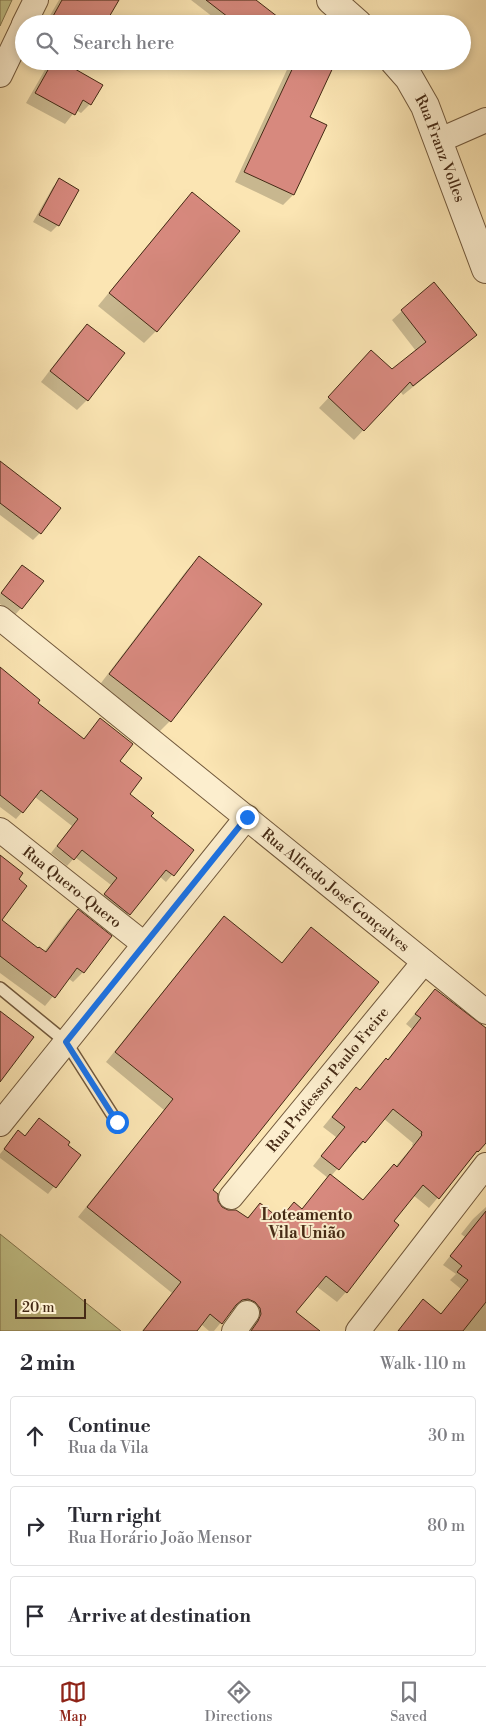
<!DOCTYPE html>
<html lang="en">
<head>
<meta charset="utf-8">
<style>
  body { margin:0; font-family:"Libre Bodoni",serif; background:#f7f7f7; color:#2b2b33 }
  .scale { position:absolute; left:15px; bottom:12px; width:71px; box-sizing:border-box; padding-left:5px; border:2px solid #452a15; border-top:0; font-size:14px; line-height:18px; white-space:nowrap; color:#452a15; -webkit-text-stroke:4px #fceece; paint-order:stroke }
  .stop { position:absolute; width:15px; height:15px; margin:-11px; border:4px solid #1a73e8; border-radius:50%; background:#fff }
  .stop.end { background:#1a73e8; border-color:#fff; box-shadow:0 1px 5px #0008 }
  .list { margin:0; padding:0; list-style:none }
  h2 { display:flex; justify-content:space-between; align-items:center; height:65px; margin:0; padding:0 20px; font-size:21px }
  h2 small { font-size:16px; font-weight:400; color:#7c7c81 }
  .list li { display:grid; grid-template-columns:32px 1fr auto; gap:15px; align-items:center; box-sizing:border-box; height:80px; margin:0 10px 10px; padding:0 10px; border:1px solid #e1e1e2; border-radius:5px }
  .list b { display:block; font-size:19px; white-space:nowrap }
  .list p { margin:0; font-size:16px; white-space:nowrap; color:#7c7c81 }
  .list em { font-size:16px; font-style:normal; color:#7c7c81 }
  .icon { flex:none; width:28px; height:28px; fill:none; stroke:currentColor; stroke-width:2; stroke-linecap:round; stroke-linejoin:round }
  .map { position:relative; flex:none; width:486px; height:1331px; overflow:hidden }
  .search { position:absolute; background:#fff; box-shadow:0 2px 8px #0003; left:15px; right:15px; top:15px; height:55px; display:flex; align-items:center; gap:12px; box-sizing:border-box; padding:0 18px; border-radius:28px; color:#7c7c81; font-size:19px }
  .sheet { height:335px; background:#fff }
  nav { display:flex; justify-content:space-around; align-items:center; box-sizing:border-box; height:70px; border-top:1px solid #e1e1e2; background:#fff; font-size:14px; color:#7c7c81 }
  nav a { display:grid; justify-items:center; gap:2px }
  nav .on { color:#8f2418 }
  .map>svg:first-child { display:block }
  .green { fill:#c3c389; stroke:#84764f }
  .shadow { fill:#0003; fill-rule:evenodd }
  .building { fill:#d7897e; stroke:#452a15 }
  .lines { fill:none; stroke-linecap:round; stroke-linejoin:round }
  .service-casing { stroke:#72593c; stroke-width:14 }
  .minor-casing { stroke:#72593c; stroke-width:26 }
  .tertiary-casing { stroke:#72593c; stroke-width:30 }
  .service { stroke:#fceece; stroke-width:11 }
  .minor { stroke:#fceece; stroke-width:24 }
  .tertiary { stroke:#fceece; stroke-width:28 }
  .route { stroke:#1a73e8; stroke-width:6 }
  .labels { text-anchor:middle; stroke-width:4; stroke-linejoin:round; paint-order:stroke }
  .street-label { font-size:15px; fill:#452a15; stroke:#fceece }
  .neighbourhood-label { font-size:16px; font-weight:bold; fill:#452a15; stroke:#fceece }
</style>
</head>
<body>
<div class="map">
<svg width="486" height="1331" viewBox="0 0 486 1331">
  <rect width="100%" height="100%" fill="#fbe5b3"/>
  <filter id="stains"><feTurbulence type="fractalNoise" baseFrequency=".004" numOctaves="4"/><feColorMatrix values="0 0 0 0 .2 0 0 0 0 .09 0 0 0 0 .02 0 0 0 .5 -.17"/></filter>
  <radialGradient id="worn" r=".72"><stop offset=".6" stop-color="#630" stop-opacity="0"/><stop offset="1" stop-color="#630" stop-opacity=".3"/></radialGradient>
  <g class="green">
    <polygon points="0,0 12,0 0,26"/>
    <polygon points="0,1234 121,1331 0,1331"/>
  </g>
  <g class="shadow">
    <polygon points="59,0 118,0 104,24 45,24"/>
    <polygon points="191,0 253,0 266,24 222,24"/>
    <polygon points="50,61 81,61 76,71 90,104 81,113 76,110 65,124 26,103"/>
    <polygon points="291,61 334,61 308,118 325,126 293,195 283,205 235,182"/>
    <polygon points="60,180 58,225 51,232 33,222 53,187"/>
    <polygon points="192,194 156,331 144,343 98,306 180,206"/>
    <polygon points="402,311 475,335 465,345 403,395 400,391 354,440 319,408 362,362 392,371 416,351 392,320"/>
    <polygon points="87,325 87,400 77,410 41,382 77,335"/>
    <polygon points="0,471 40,533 33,540 0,515"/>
    <polygon points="199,558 170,721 158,733 98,687 187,570"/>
    <polygon points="22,566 21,608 15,615 0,604 0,594"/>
    <polygon points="0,667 36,703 83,740 100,720 118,761 128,794 150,816 193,850 166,882 159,876 122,921 98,902 111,885 75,857 67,866 51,853 72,826 35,797 16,819 0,807"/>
    <polygon points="78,911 110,936 83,972 73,982 68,978 45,1006 0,973 0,920 38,950 44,952 68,920"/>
    <path d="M224,918L281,964L311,929L211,1191L222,1209L246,1219L260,1204L279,1220L294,1204L301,1210L328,1178L313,1166L336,1137L323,1127L346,1099L356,1089L359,1091L376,1069L386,1060H387L412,1029L406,1024L435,990L486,1030V1141L429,1208L413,1195L392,1222L346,1292L337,1302L316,1286L294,1313L318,1331H249L251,1326L238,1309L231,1310L214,1331H209L201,1324L195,1331H142L172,1293L78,1217L164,1110L106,1062L214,928ZM383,1118L413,1143L412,1145L413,1146L395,1167L362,1201L331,1176L353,1151L355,1152L364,1142Z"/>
    <polygon points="39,1120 79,1155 48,1194 0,1158 0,1154 18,1132 24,1137"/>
    <polygon points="486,1207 486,1331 398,1331 416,1309 441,1315 461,1289 450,1280 456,1274 443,1265 465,1237 461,1234 473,1219"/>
  </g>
  <g class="building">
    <polygon points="62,0 119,0 105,24 62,24 52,18"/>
    <polygon points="206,0 256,0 287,24 237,24"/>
    <polygon points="53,61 61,61 103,85 91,105 83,100 75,115 35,93"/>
    <polygon points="296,61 336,61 310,117 327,125 294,195 244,172"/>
    <polygon points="59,178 79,190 59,226 39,215"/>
    <polygon points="192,192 240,231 157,332 109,293"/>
    <polygon points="434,282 477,335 413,386 410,382 364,431 328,397 371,350 392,369 426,342 401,310"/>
    <polygon points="87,324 125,353 88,401 50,371"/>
    <polygon points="0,461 61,508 41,534 0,503"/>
    <polygon points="199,556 262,604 171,722 109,674"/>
    <polygon points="22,565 44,581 22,609 1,593"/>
    <polygon points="0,667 40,700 38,703 84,739 100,718 133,744 120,761 142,778 130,794 154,813 151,816 194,850 174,876 166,870 130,915 104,894 117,878 82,850 74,860 57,846 78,819 41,790 23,813 0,795"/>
    <polygon points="0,855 23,873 19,879 27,886 2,920 38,948 39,947 46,952 78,909 112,936 84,973 77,968 55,998 0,956"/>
    <polygon points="224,916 282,963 311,927 379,982 213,1190 218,1194 218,1201 222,1207 228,1210 236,1210 248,1218 260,1203 280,1219 294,1202 302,1209 330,1174 363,1200 394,1164 397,1167 422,1135 421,1134 422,1132 393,1109 365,1143 363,1141 339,1170 321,1156 345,1127 332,1117 356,1087 360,1090 386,1058 388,1060 421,1018 415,1014 435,989 486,1028 486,1143 478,1152 477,1151 439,1199 423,1185 394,1221 399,1225 347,1293 326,1276 296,1312 320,1331 251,1331 258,1321 261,1314 260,1308 255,1302 248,1299 242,1300 236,1305 222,1324 210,1314 197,1331 143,1331 181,1282 87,1207 173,1099 115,1052"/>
    <polygon points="0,1011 34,1037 0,1082"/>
    <polygon points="39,1118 70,1142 68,1145 81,1155 56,1188 4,1149 18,1130 25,1136"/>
    <polygon points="486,1211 486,1302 463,1331 398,1331 423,1299 441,1314 468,1280 457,1272 462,1266 450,1256"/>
  </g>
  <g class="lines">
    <defs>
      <polyline id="service" points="0,988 66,1042 117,1122"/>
      <g id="minor">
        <polyline points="24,24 36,0"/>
        <polyline points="0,75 24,25"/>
        <polyline points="438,141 486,120"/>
        <path id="s1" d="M0,618L486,1012"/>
        <path id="s2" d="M0,830L144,944"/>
        <polyline points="0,1124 247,817"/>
        <path id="s3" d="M231,1197L424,962"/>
        <polyline points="234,1331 247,1313"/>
        <polyline points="358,1331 486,1165"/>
      </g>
      <g id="tertiary">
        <polyline points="331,0 358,24"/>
        <path id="s4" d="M394,61L409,78L425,106L486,269"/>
      </g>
    </defs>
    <use href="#service" class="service-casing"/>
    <use href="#minor" class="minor-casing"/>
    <use href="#tertiary" class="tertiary-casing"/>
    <use href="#service" class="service"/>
    <use href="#minor" class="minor"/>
    <use href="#tertiary" class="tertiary"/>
  </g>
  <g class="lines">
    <polyline class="route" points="117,1122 66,1042 247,817"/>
  </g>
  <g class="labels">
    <g class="street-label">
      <text dy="5" stroke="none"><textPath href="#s4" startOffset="100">Rua Franz Volles</textPath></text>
      <text dy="5" stroke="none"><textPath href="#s2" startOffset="92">Rua Quero-Quero</textPath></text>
      <text dy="5" stroke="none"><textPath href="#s1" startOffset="432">Rua Alfredo José Gonçalves</textPath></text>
      <text dy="5" stroke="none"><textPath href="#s3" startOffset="152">Rua Professor Paulo Freire</textPath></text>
    </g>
    <g class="neighbourhood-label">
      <text x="307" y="1220">Loteamento<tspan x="307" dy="18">Vila União</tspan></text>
    </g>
  </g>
  <rect width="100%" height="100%" filter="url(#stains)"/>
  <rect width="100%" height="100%" fill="url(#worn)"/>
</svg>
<div class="scale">20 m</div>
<div class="stop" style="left:117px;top:1122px"></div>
<div class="stop end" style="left:247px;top:817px"></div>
<div class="search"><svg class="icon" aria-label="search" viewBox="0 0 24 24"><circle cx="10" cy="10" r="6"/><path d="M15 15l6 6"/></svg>Search here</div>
</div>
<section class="sheet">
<h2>2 min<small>Walk · 110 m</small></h2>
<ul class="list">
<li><svg class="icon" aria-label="ahead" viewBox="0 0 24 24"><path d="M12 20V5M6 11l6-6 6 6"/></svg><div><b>Continue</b><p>Rua da Vila</p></div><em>30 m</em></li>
<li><svg class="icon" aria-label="right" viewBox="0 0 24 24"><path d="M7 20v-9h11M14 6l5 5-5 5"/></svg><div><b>Turn right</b><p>Rua Horário João Mensor</p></div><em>80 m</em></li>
<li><svg class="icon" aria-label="arrive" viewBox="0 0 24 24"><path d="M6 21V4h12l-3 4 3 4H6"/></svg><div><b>Arrive at destination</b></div></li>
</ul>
</section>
<nav>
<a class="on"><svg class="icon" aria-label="map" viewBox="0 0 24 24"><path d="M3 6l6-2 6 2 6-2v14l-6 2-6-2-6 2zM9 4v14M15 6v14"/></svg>Map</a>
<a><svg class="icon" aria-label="directions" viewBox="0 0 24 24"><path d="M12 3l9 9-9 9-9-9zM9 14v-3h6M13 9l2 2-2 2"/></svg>Directions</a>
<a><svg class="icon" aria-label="saved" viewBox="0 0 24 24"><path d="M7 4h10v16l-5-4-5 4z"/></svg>Saved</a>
</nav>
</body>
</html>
